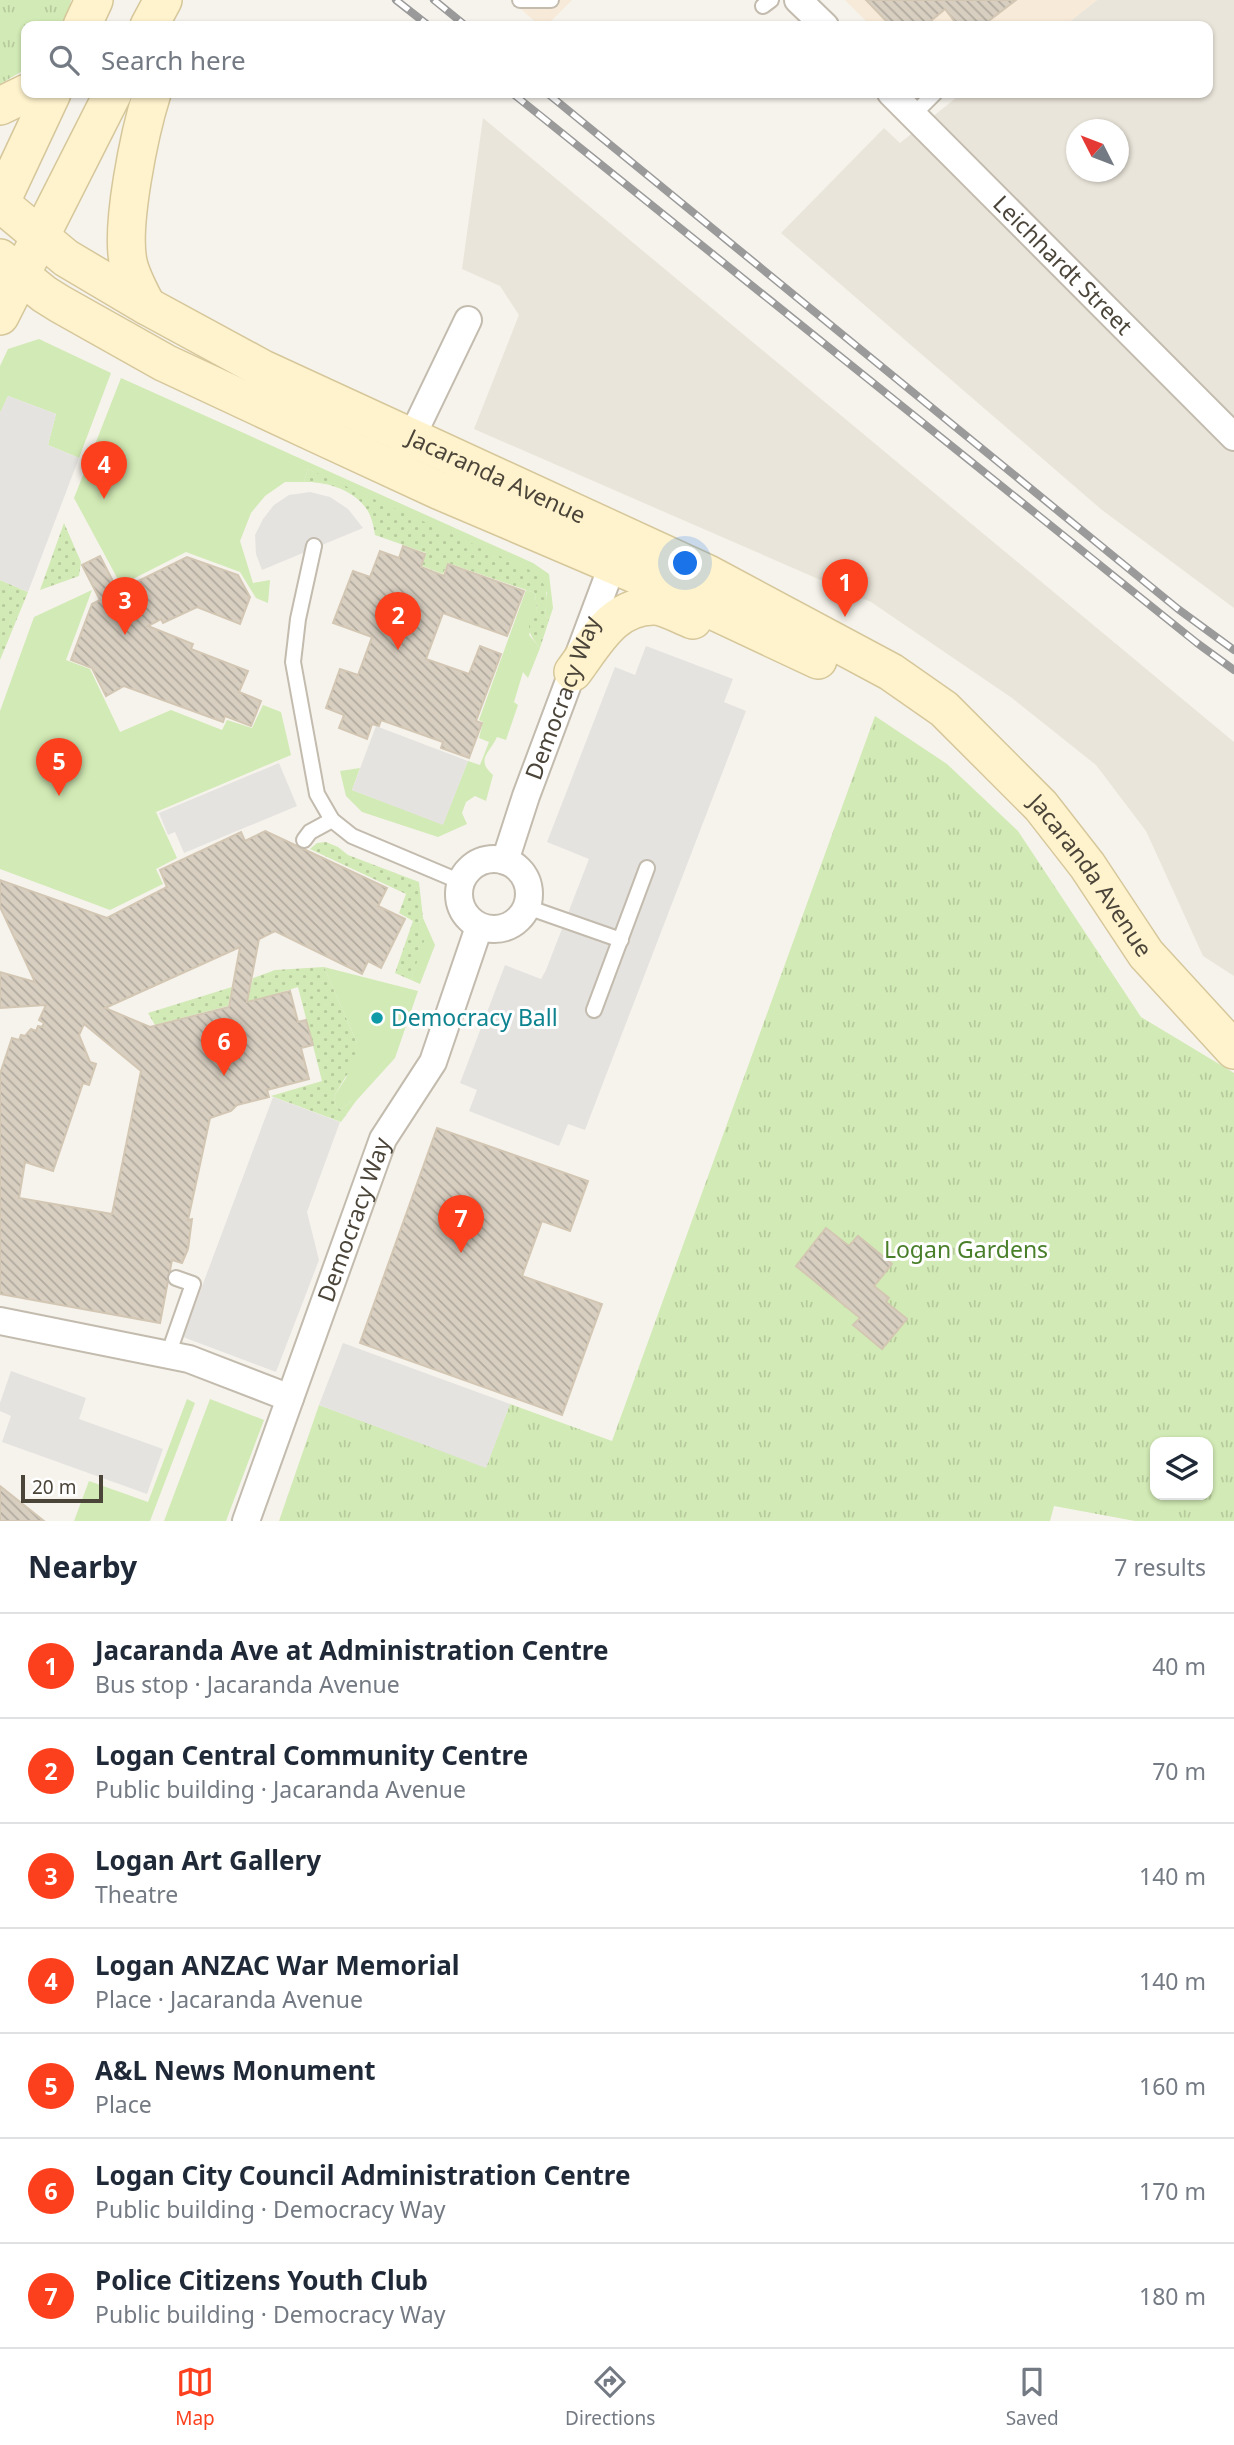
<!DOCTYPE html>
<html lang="en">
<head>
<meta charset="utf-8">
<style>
  body { margin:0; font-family:"Noto Sans",sans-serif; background:#f6f6f7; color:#1f2937 }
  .controls { position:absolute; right:21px; bottom:21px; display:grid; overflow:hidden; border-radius:14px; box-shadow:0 2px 5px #0004 }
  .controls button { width:63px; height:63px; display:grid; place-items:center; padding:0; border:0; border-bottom:2px solid #e0e1e3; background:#fff; color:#1f2937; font:35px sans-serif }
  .compass { position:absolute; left:1066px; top:119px; width:63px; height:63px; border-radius:50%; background:#fff; box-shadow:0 2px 5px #0004; rotate:312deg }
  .scale { position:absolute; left:21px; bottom:18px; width:82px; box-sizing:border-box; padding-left:7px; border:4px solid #4b4439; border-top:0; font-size:19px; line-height:24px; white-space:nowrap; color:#4b4439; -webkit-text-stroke:5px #fff; paint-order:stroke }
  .you { position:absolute; left:686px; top:564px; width:24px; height:24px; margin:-18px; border:5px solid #fff; border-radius:50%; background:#1a73e8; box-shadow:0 0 0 10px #1a73e833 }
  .badge { display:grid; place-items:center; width:46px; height:46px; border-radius:50%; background:#fc3f1d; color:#fff; font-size:23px; font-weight:700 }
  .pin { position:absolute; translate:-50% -58px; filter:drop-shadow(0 2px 4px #0008) }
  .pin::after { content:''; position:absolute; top:37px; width:24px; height:21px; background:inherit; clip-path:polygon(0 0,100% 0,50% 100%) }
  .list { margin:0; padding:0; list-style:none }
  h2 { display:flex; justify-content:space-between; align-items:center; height:91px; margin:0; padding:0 28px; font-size:30px }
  h2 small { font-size:23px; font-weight:400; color:#747a83 }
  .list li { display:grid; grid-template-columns:46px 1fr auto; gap:21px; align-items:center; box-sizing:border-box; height:105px; padding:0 28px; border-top:2px solid #e0e1e3 }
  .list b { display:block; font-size:26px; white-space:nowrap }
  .list p { margin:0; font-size:23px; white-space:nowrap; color:#747a83 }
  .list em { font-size:23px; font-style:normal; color:#747a83 }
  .icon { flex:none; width:38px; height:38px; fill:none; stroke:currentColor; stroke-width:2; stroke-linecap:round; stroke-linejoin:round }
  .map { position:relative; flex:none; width:1234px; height:1521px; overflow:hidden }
  .search { position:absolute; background:#fff; box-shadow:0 2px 5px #0004; left:21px; right:21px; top:21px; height:77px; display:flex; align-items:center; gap:18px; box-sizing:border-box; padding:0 24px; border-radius:14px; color:#747a83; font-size:26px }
  .sheet { height:826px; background:#fff }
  nav { display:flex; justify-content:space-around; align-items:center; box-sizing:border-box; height:98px; border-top:2px solid #e0e1e3; background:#fff; font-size:19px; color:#747a83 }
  nav a { display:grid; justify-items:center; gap:4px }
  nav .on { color:#fc3f1d }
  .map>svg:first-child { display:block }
  .residential { fill:#eae5da; fill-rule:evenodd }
  .commercial { fill:#f7ead8 }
  .grass { fill:#d2eab5 }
  .park { fill:url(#park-tufts); fill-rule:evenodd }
  .garden { fill:url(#garden-dots) }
  .parking { fill:#e5e3e0 }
  .building { fill:url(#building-back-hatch); stroke:#d3c7b4; stroke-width:2; fill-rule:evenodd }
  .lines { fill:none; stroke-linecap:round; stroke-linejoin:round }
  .lane-casing { stroke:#c2bbae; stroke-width:18 }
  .street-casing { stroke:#c2bbae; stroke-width:30 }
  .secondary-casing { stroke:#d6c79b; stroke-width:40 }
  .lane { stroke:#fff; stroke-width:14 }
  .street { stroke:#fff; stroke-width:26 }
  .secondary { stroke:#fff3cd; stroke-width:37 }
  .rail-casing { stroke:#9a9a9a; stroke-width:8 }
  .rail { stroke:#fff; stroke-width:5; stroke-dasharray:16; stroke-linecap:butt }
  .culture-dot { fill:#0f9aa8; stroke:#fff; stroke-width:2.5 }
  .labels { text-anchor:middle; stroke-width:6; stroke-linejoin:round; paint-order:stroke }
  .street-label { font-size:23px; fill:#4b4439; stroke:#fff }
  .culture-label { font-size:23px; fill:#0d838f; stroke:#fff; text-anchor:start }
  .park-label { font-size:23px; fill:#4a7f2a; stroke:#fff }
</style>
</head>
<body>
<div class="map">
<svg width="1234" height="1521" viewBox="0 0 1234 1521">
  <defs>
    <pattern id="park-tufts" width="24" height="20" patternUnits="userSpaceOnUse" patternTransform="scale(1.75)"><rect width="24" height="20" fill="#d2eab5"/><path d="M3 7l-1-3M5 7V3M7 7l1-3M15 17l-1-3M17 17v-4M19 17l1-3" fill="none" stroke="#b6ca9c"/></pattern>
    <pattern id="garden-dots" width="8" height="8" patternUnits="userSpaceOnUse" patternTransform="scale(1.75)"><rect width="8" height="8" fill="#d2eab5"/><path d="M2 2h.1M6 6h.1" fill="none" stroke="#b6ca9c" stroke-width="1.8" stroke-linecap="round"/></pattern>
    <pattern id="building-back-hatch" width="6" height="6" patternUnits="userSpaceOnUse" patternTransform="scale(1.75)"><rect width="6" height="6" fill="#d8cfc1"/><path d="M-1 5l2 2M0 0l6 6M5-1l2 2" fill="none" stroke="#b1aa9e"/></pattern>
  </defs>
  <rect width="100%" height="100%" fill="#f6f3ec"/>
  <g class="residential">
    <path d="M1097,0H1234V608L1102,510L781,233L884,128L900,143L962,93H1208V26H1064ZM1076,130H1118V172H1076Z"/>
    <polygon points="483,118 1234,742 1234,976 1203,956 1146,831 1096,765 1012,698 871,602 474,429 519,315 500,286 462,269"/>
  </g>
  <g class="commercial">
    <polygon points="511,0 572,0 546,26 540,26"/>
    <polygon points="845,0 1097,0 1064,26 1052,26 1048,22 1042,26 871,26"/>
  </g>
  <g class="grass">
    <polygon points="39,339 111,373 79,458 48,445 56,414 8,396 0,413 0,366 8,349"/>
    <polygon points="121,378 533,563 549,574 553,608 549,620 545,615 547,592 308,469 304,482 285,482 265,496 251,513 240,541 253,583 270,580 268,603 256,598 240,572 186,552 121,585 74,498"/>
    <polygon points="92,590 66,660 90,669 120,732 171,710 222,730 227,720 252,728 263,705 281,712 291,755 156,812 177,858 156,869 163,884 110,910 0,869 0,711 34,617"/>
    <path d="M526,590L535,593L537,610L529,635L540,648L528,678L523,672L514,702L518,705L506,740L497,737C490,753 475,759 493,775L486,801L475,796L466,802L462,813L467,824L438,837L362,812L346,796L340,771L360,768L352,790L443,824L468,761L480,765L489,742L479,738L483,722L479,720Z"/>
    <polygon points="423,918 435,945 420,984 411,980 424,938 419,920"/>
    <polygon points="324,967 418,991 395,1058 356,1101 351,1101 341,1110 336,1106 334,1096 346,1078 357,1043"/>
    <polygon points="187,1399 195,1403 150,1521 74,1521 89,1481 148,1502"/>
    <polygon points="210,1399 264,1420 226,1521 164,1521"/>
  </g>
  <g class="park">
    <polygon points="0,0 71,0 68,17 62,26 26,26 26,69 0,84"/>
    <path d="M875,716L947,764L1018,831L1141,1017L1234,1073V1521H1135L1054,1506L1050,1521H279L319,1405L486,1467L510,1404L612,1441ZM1155,1442H1208V1495H1155Z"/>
  </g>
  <g class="garden">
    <path d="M308,469L528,569C549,584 548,591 545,615L549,620L540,648C528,634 524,624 537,610L535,593L448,563L443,574L422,566L426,553L375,535C374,529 373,523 371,518C362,492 328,481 304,482Z"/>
    <polygon points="64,523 81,562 79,576 40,590"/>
    <polygon points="0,580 28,592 0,660"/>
    <polygon points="326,842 338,847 348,855 419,882 423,918 419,920 425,938 411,980 395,973 413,921 399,913 406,894 310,849 317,843"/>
    <polygon points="324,967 357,1043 356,1060 334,1096 336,1106 341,1110 351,1101 356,1101 341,1122 271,1096 322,1081 298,987 247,1003 253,978 275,970"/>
    <polygon points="232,987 228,1006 155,1025 148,1013"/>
  </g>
  <g class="parking">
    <polygon points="8,396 56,414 48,445 79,458 28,592 0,580 0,413"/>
    <polygon points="310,492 330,497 348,509 363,528 262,570 256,554 255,535 263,519 274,505 289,495"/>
    <polygon points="646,646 733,679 724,702 746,711 585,1130 568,1124 559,1146 469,1111 477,1090 460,1083 505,965 541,979 546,970 589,859 547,842 615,667 635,675"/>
    <polygon points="376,726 468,761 443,825 352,790"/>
    <polygon points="279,763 297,806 184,853 175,832 168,835 159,813"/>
    <polygon points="273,1097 340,1122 307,1212 319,1260 276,1372 183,1337"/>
    <polygon points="343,1343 510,1404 486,1468 319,1405"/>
    <polygon points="11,1371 86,1398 79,1419 163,1449 147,1494 2,1442 11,1416 0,1411 0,1403"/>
  </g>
  <g class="building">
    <polygon points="866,0 1016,0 982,26 958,26 945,9 925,26 891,26"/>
    <polygon points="403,546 425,554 421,567 444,576 448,564 524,591 507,636 443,613 426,659 469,674 480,646 501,654 476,721 482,723 469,758 441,748 443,742 381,720 379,726 372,724 367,739 339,728 344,715 326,708 340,669 358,675 372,637 333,623 353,571 370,577 380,551 399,558"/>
    <polygon points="100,556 118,591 187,557 238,575 250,597 240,624 197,607 163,623 161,619 148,626 193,644 191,649 248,671 239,692 261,701 251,726 225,716 223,722 124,686 106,696 92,668 71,660 92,604 100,600 82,565"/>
    <path d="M265,831L387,888L378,906L405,919L381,968L368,961L362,974L275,931L259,939L247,1002L290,991L298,1022L306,1020L313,1045L301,1048L309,1079L267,1090L269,1097L237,1105L231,1111L210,1118L188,1220L192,1219L188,1249L182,1263L172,1260L160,1323L0,1294V1074L12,1038L19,1040L21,1035L25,1036L31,1029L36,1031L38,1026L42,1027L44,1023L39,1020L46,1005L0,1008V972L35,982L0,907V880L107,918L167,887L160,870L241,832L245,841ZM240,947L229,1007L150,1027L105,1008ZM84,1024L141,1071L112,1214L19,1198L25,1162L53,1171L83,1083L89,1085L96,1064L90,1062L79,1035Z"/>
    <polygon points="437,1128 588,1181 570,1231 542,1221 522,1276 602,1304 562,1415 360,1343"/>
    <polygon points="826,1228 849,1246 858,1236 892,1264 874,1286 889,1298 886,1302 907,1319 882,1349 853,1325 860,1318 796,1266"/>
    <polygon points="0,1486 44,1521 0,1521"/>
  </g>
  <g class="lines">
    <defs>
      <g id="lane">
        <polyline points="520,0 551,0"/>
        <polyline points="763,6 771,0"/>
        <polyline points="913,115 935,93"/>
        <polyline points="314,546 298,619 293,662 317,794 332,820 352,836 461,882"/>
        <polyline points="304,840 310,832 332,820"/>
        <polyline points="527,907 621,940"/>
        <polyline points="594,1010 647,868"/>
        <polyline points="168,1355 193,1284 176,1278"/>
      </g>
      <g id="street">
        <polyline points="798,0 825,26"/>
        <path id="s1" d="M891,93L1234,437"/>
        <polyline points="404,453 468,320"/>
        <circle cx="494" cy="894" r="35"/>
        <path id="s2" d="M505,861L526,796L618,550"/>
        <polyline points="0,1321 189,1359 290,1398"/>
        <path id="s3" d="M246,1521L383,1139L433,1062L479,927"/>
      </g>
      <g id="secondary">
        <polyline points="82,26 94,0"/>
        <polyline points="149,26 163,0"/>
        <polyline points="0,106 27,93"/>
        <path id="s4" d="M0,203L66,258L147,306L263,369L708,574L891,672L944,709L1041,806L1087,865L1146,954L1234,1050"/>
        <polyline points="0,204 52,93"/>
        <polyline points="0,258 44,294 60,304 165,363 319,435 438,490 637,575 818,660"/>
        <path d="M147,306C140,293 133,280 129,266C119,229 140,131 152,93"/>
        <polyline points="0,316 113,93"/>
        <path d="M573,672C595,643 614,604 656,606C667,607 682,616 693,620"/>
      </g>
    </defs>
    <use href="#lane" class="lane-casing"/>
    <use href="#street" class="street-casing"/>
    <use href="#secondary" class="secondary-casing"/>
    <use href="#lane" class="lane"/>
    <use href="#street" class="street"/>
    <use href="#secondary" class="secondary"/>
    <defs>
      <g id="rail">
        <polyline points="396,0 429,26"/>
        <polyline points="434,0 466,26"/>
        <polyline points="512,93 1197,643 1234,670"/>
        <polyline points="547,93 1178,609 1234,650"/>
      </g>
    </defs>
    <use href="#rail" class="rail-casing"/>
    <use href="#rail" class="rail"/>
  </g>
  <circle class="culture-dot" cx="377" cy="1018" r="7"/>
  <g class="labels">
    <g class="street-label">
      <text dy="8" stroke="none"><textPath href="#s1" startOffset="243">Leichhardt Street</textPath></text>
      <text dy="8" stroke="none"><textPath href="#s4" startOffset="569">Jacaranda Avenue</textPath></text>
      <text dy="8" stroke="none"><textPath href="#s2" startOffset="173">Democracy Way</textPath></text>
      <text dy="8" stroke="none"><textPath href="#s4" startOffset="1297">Jacaranda Avenue</textPath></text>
      <text dy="8" stroke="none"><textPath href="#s3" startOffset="320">Democracy Way</textPath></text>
    </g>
    <g class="culture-label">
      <text x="391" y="1026">Democracy Ball</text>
    </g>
    <g class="park-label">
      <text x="966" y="1258">Logan Gardens</text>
    </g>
  </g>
</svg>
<div class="controls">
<button><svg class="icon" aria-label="layers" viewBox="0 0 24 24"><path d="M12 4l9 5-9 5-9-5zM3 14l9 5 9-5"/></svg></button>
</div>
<svg class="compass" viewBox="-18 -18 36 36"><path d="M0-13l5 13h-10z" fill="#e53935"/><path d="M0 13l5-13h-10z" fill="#747a83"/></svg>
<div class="scale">20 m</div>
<div class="you"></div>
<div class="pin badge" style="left:845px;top:617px">1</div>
<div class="pin badge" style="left:398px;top:650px">2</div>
<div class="pin badge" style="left:125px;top:635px">3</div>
<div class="pin badge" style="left:104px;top:499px">4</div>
<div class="pin badge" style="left:59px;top:796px">5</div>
<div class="pin badge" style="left:224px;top:1076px">6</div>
<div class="pin badge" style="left:461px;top:1253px">7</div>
<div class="search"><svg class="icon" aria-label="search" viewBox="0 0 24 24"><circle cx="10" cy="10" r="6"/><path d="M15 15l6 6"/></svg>Search here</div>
</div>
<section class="sheet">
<h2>Nearby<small>7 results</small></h2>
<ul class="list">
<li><span class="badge">1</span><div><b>Jacaranda Ave at Administration Centre</b><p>Bus stop · Jacaranda Avenue</p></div><em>40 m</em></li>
<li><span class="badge">2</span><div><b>Logan Central Community Centre</b><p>Public building · Jacaranda Avenue</p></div><em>70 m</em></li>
<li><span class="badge">3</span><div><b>Logan Art Gallery</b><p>Theatre</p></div><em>140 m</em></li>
<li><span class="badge">4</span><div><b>Logan ANZAC War Memorial</b><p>Place · Jacaranda Avenue</p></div><em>140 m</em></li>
<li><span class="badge">5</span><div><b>A&amp;L News Monument</b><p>Place</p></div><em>160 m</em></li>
<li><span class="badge">6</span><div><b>Logan City Council Administration Centre</b><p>Public building · Democracy Way</p></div><em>170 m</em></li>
<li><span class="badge">7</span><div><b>Police Citizens Youth Club</b><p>Public building · Democracy Way</p></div><em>180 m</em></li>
</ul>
</section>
<nav>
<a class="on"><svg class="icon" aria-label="map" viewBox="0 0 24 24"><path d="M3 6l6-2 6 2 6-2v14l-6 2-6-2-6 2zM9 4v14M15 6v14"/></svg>Map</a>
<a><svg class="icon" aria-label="directions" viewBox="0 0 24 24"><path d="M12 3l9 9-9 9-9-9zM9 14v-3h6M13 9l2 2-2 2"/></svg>Directions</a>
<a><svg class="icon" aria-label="saved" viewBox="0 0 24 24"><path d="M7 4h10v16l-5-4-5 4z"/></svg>Saved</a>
</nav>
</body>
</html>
